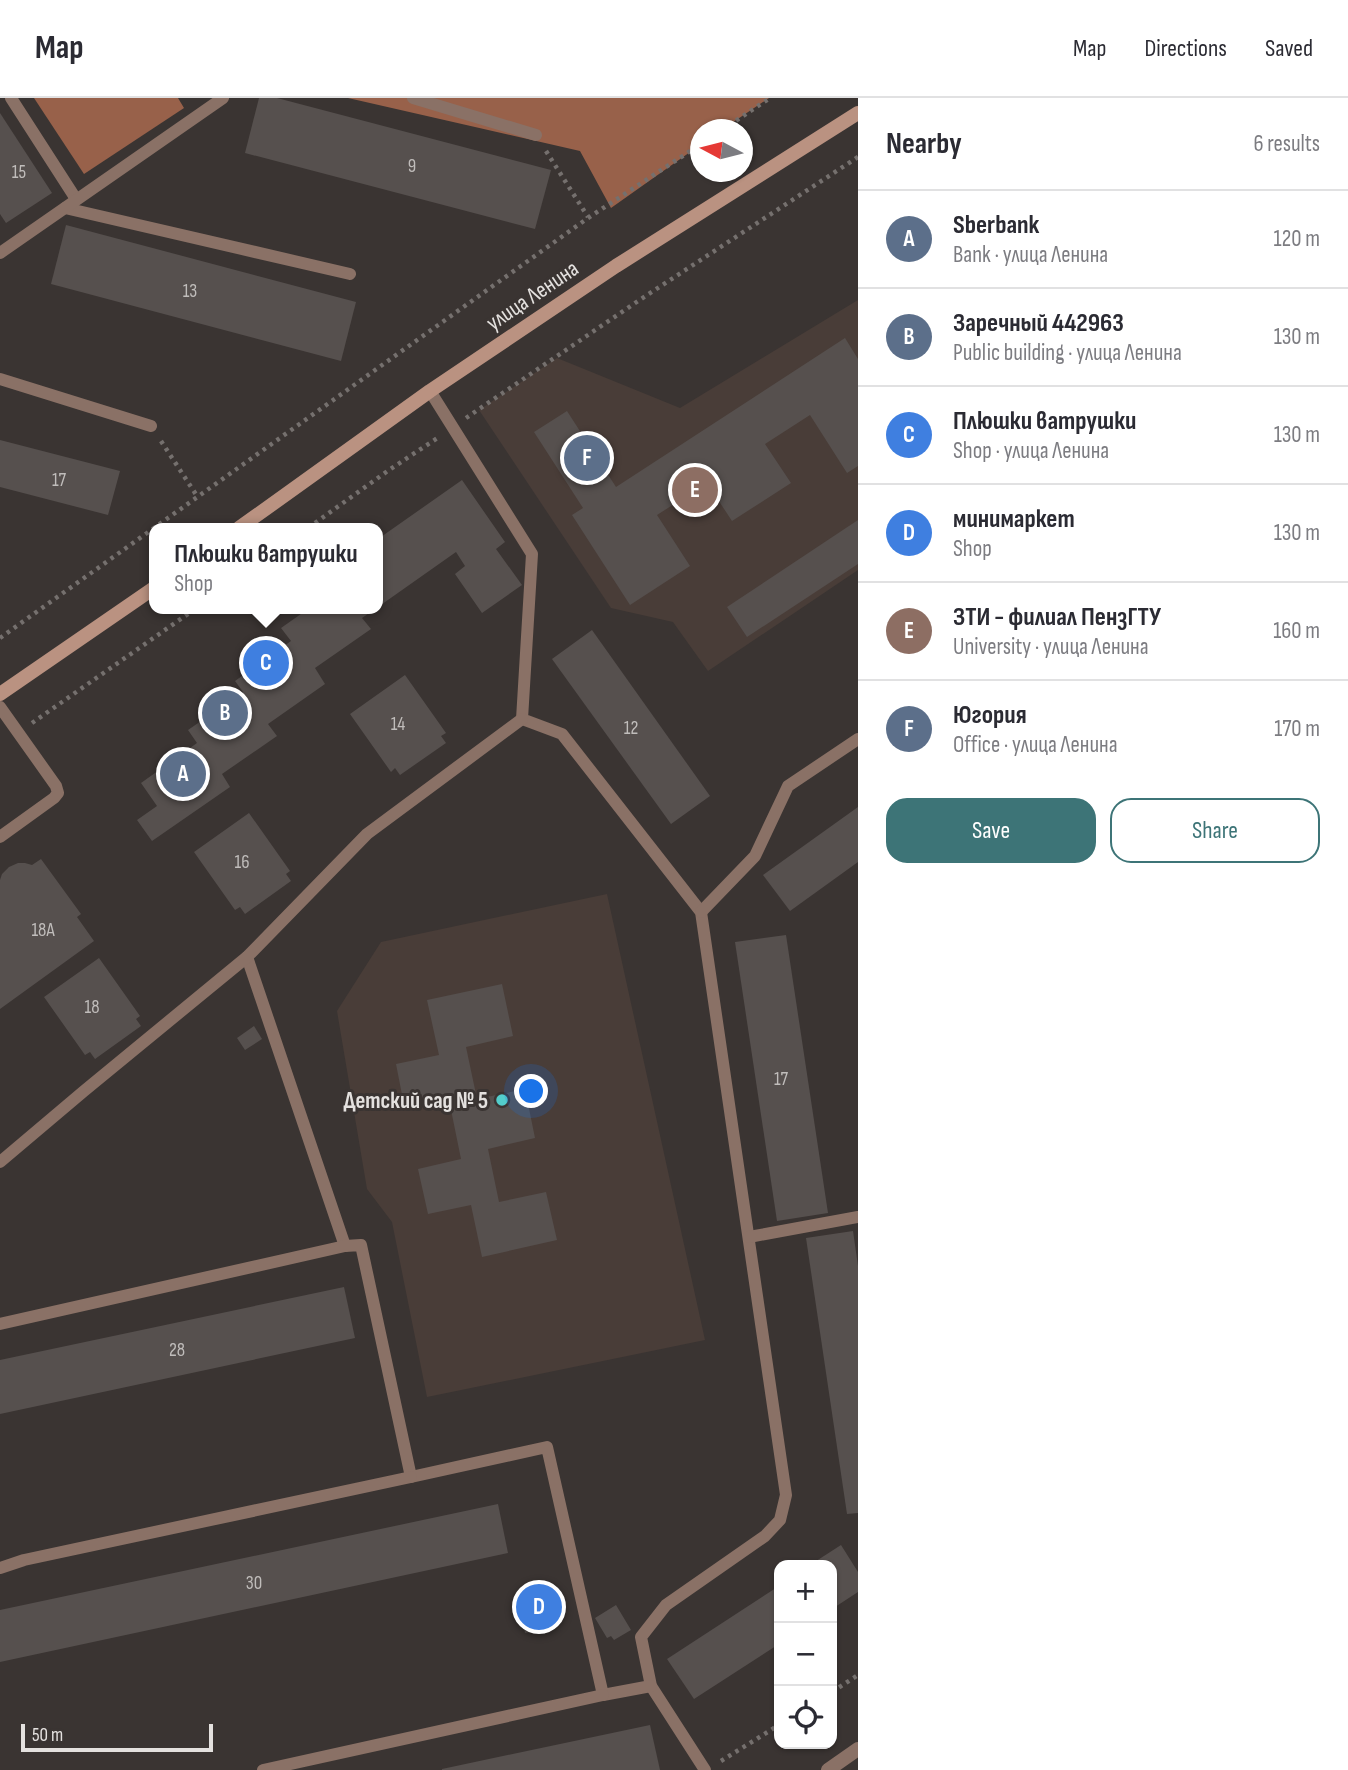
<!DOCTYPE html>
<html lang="en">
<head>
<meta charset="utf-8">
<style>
  body { margin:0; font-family:"Sofia Sans Condensed",sans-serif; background:#f2f2f3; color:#2b2b33 }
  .controls { position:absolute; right:21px; bottom:21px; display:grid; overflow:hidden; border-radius:14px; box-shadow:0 2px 5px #0004 }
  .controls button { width:63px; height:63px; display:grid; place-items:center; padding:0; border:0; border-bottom:2px solid #e1e1e2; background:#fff; color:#2b2b33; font:35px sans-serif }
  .compass { position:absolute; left:690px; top:21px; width:63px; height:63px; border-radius:50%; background:#fff; box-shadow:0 2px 5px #0004; rotate:277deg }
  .scale { position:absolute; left:21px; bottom:18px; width:192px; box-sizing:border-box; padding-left:7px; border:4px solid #e4e1df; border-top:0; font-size:19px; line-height:24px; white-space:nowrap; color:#e4e1df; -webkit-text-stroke:5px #3a3432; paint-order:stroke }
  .you { position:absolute; left:532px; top:994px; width:24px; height:24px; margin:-18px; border:5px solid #fff; border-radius:50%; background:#1a73e8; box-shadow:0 0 0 10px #1a73e833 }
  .badge { display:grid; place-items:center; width:46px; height:46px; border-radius:50%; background:#3d7477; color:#fff; font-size:23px; font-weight:700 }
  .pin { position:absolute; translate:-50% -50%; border:4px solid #fff; box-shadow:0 2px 7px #0006 }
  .popup { position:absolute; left:149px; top:425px; width:234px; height:91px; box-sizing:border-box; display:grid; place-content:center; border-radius:14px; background:#fff; filter:drop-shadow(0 2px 5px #0005); font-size:23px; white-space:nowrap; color:#7c7c81 }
  .popup b { font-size:26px; color:#2b2b33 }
  .popup::after { content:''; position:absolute; left:50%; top:100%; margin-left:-14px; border:14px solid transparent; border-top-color:#fff }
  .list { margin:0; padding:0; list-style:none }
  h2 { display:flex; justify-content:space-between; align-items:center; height:91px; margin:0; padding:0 28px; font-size:30px }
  h2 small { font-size:23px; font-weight:400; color:#7c7c81 }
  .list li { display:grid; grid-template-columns:46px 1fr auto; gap:21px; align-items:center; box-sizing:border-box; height:98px; padding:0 28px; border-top:2px solid #e1e1e2 }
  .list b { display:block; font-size:26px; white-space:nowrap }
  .list p { margin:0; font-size:23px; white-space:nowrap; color:#7c7c81 }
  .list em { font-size:23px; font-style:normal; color:#7c7c81 }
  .actions { display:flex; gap:14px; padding:21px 28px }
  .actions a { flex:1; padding:16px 0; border:2px solid #3d7477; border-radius:21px; text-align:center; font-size:24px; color:#3d7477 }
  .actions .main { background:#3d7477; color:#fff }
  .icon { flex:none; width:38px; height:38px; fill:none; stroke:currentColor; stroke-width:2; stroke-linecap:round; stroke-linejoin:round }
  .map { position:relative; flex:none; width:858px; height:1672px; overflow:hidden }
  header { display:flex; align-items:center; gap:42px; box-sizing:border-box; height:98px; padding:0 35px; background:#fff; border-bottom:2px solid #e1e1e2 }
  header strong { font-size:33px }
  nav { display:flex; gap:38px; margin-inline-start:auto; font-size:24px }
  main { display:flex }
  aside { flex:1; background:#fff }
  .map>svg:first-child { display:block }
  .built { fill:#493d38 }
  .forest { fill:#98614a }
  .building { fill:#56504e }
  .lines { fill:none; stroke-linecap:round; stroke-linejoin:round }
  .path { stroke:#75706e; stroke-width:4.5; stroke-dasharray:3.5 5; stroke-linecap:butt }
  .service { stroke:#8a7166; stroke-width:12 }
  .tertiary { stroke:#8a7166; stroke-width:14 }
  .secondary { stroke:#ba9281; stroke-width:14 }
  .poi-dot { fill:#53cdcb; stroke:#3a3432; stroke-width:2.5 }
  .labels { text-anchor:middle; stroke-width:6; stroke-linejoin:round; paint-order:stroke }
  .number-label { font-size:19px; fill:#c0bdbb }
  .street-label { font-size:23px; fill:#e4e1df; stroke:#3a3432 }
  .poi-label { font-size:23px; font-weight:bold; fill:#e4e1df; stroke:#3a3432; text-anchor:end }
</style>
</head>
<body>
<header>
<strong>Map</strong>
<nav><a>Map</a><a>Directions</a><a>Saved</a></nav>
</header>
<main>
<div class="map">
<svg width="858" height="1672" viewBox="0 0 858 1672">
  <rect width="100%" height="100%" fill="#3a3432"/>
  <g class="built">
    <polygon points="858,202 858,472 708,573 673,524 611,510 479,312 557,260 680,310"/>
    <polygon points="607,796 705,1242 427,1299 392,1124 367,1091 337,913 381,844"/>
  </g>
  <g class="forest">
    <polygon points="34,0 178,0 184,10 84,76"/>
    <polygon points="348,0 769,0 723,31 701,32 700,47 611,110 580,53"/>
  </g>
  <g class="building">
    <polygon points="259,0 277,0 551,72 535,131 245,55"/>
    <polygon points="0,15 52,95 6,125 0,116"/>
    <polygon points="66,127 356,204 341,263 51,186"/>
    <polygon points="845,240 858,261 858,368 847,375 810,317 765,346 791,385 732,423 707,385 657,417 690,468 630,507 572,417 583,410 534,334 567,313 616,389"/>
    <polygon points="0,342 120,373 108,417 0,389"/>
    <polygon points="462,382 505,444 496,451 522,487 482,515 455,476 465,468 456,454 378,509 378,441"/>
    <polygon points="858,422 858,466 747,539 727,509"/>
    <polygon points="308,511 375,511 362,520 371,531 315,570 325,586 268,626 277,638 222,676 230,689 152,743 137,722 157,708 141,685 197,645 188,632 243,594 235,583 291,543 281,530"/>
    <polygon points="592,532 710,698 671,726 552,561"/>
    <polygon points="405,577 446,635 441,638 446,645 400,677 395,670 391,674 350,616"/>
    <polygon points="858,709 858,764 790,813 763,777"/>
    <polygon points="249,715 290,773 286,776 291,783 245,816 240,809 235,812 194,754"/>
    <polygon points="41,761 81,816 77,819 94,843 0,911 0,782 2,776 9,769 18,765 25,765 32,767"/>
    <polygon points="786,837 828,1115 777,1123 735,844"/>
    <polygon points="99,860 140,918 136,921 141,928 95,961 90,954 85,957 44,899"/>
    <polygon points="502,886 513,938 466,949 477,1001 525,991 535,1040 488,1051 499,1104 546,1094 557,1142 482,1159 471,1107 428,1116 418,1071 461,1061 449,1002 405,1012 396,966 439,957 427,902"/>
    <polygon points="254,928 262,941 245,952 237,940"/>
    <polygon points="853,1133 858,1168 858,1415 847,1416 806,1140"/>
    <polygon points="344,1189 355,1240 0,1316 0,1262"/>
    <polygon points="498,1406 508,1455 0,1564 0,1512"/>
    <polygon points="841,1447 858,1474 858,1494 832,1511 832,1467 810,1467"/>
    <polygon points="779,1488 779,1546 694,1601 667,1561"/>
    <polygon points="543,1491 550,1530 525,1535 518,1496"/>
    <polygon points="616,1507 631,1532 614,1542 611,1538 607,1540 595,1520"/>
    <polygon points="650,1627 660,1672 442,1672 442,1671"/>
  </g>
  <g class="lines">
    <g class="path">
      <polyline points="722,32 770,0"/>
      <polyline points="546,53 588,119"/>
      <polyline points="466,320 638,203 858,59"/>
      <polyline points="161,343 197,398"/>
      <polyline points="308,430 389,372 439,339"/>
      <polyline points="0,540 588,120 701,46"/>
      <polyline points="32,625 195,511"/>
      <polyline points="832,1594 858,1577"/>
      <polyline points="721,1663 779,1627"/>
    </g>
    <g class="service">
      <polyline points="11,0 76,101"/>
      <polyline points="413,0 536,37"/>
      <polyline points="65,110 350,176"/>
      <polyline points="0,155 223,0"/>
      <polyline points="0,281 151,328"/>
      <polyline points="430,293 532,456 522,621 562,636 701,814 786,1397 780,1422 765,1438 666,1507 641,1539 651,1588 705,1672"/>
      <polyline points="0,609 56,688 58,695 54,700 0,739"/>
      <polyline points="701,814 755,758 788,688 858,641"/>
      <polyline points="247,859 345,1148"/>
      <polyline points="0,1064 84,993 247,859 367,736 522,621"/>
      <polyline points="749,1139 858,1119"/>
      <polyline points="0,1226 345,1148 361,1147 411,1379 547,1349 603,1597 651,1588"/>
      <polyline points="0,1470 24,1462 411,1379"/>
      <polyline points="263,1672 603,1597"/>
    </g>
    <polyline class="tertiary" points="828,1672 858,1651"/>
    <g class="secondary">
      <polyline points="239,430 430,293 616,168 858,15"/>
      <polyline points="0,596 154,490"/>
    </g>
  </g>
  <circle class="poi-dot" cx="502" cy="1002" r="7"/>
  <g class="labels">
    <g class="number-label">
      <text x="412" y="74">9</text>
      <text x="19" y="80">15</text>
      <text x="190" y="199">13</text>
      <text x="59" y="388">17</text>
      <text x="398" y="632">14</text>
      <text x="631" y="636">12</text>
      <text x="242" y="770">16</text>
      <text x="43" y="838">18А</text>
      <text x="92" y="915">18</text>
      <text x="781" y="987">17</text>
      <text x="177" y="1258">28</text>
      <text x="254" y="1491">30</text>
    </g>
    <g class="street-label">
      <text transform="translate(532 197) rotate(-34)" y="8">улица Ленина</text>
    </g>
    <g class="poi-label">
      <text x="488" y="1010">Детский сад № 5</text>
    </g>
  </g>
</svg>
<div class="controls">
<button>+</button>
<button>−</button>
<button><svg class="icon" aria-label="locate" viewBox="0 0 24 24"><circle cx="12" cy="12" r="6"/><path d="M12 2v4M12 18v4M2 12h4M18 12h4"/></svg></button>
</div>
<svg class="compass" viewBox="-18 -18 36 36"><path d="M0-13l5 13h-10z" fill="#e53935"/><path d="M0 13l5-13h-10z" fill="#7c7c81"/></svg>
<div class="scale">50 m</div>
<div class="you"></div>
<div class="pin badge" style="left:183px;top:676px;background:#5c6f8a">A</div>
<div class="pin badge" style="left:225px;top:615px;background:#5c6f8a">B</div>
<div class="pin badge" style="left:266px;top:565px;background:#3f7fe0">C</div>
<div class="popup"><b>Плюшки ватрушки</b>Shop</div>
<div class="pin badge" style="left:539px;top:1509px;background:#3f7fe0">D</div>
<div class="pin badge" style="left:695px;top:392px;background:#8d6e63">E</div>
<div class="pin badge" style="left:587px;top:360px;background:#5c6f8a">F</div>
</div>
<aside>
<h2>Nearby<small>6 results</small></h2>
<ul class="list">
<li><span class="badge" style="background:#5c6f8a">A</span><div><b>Sberbank</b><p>Bank · улица Ленина</p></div><em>120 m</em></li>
<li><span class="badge" style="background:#5c6f8a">B</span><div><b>Заречный 442963</b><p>Public building · улица Ленина</p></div><em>130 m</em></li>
<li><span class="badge" style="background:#3f7fe0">C</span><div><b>Плюшки ватрушки</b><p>Shop · улица Ленина</p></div><em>130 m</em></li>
<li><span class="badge" style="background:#3f7fe0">D</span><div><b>минимаркет</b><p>Shop</p></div><em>130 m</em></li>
<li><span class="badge" style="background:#8d6e63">E</span><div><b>ЗТИ - филиал ПензГТУ</b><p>University · улица Ленина</p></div><em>160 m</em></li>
<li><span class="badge" style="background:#5c6f8a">F</span><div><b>Югория</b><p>Office · улица Ленина</p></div><em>170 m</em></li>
</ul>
<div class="actions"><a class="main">Save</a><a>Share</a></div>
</aside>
</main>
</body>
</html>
